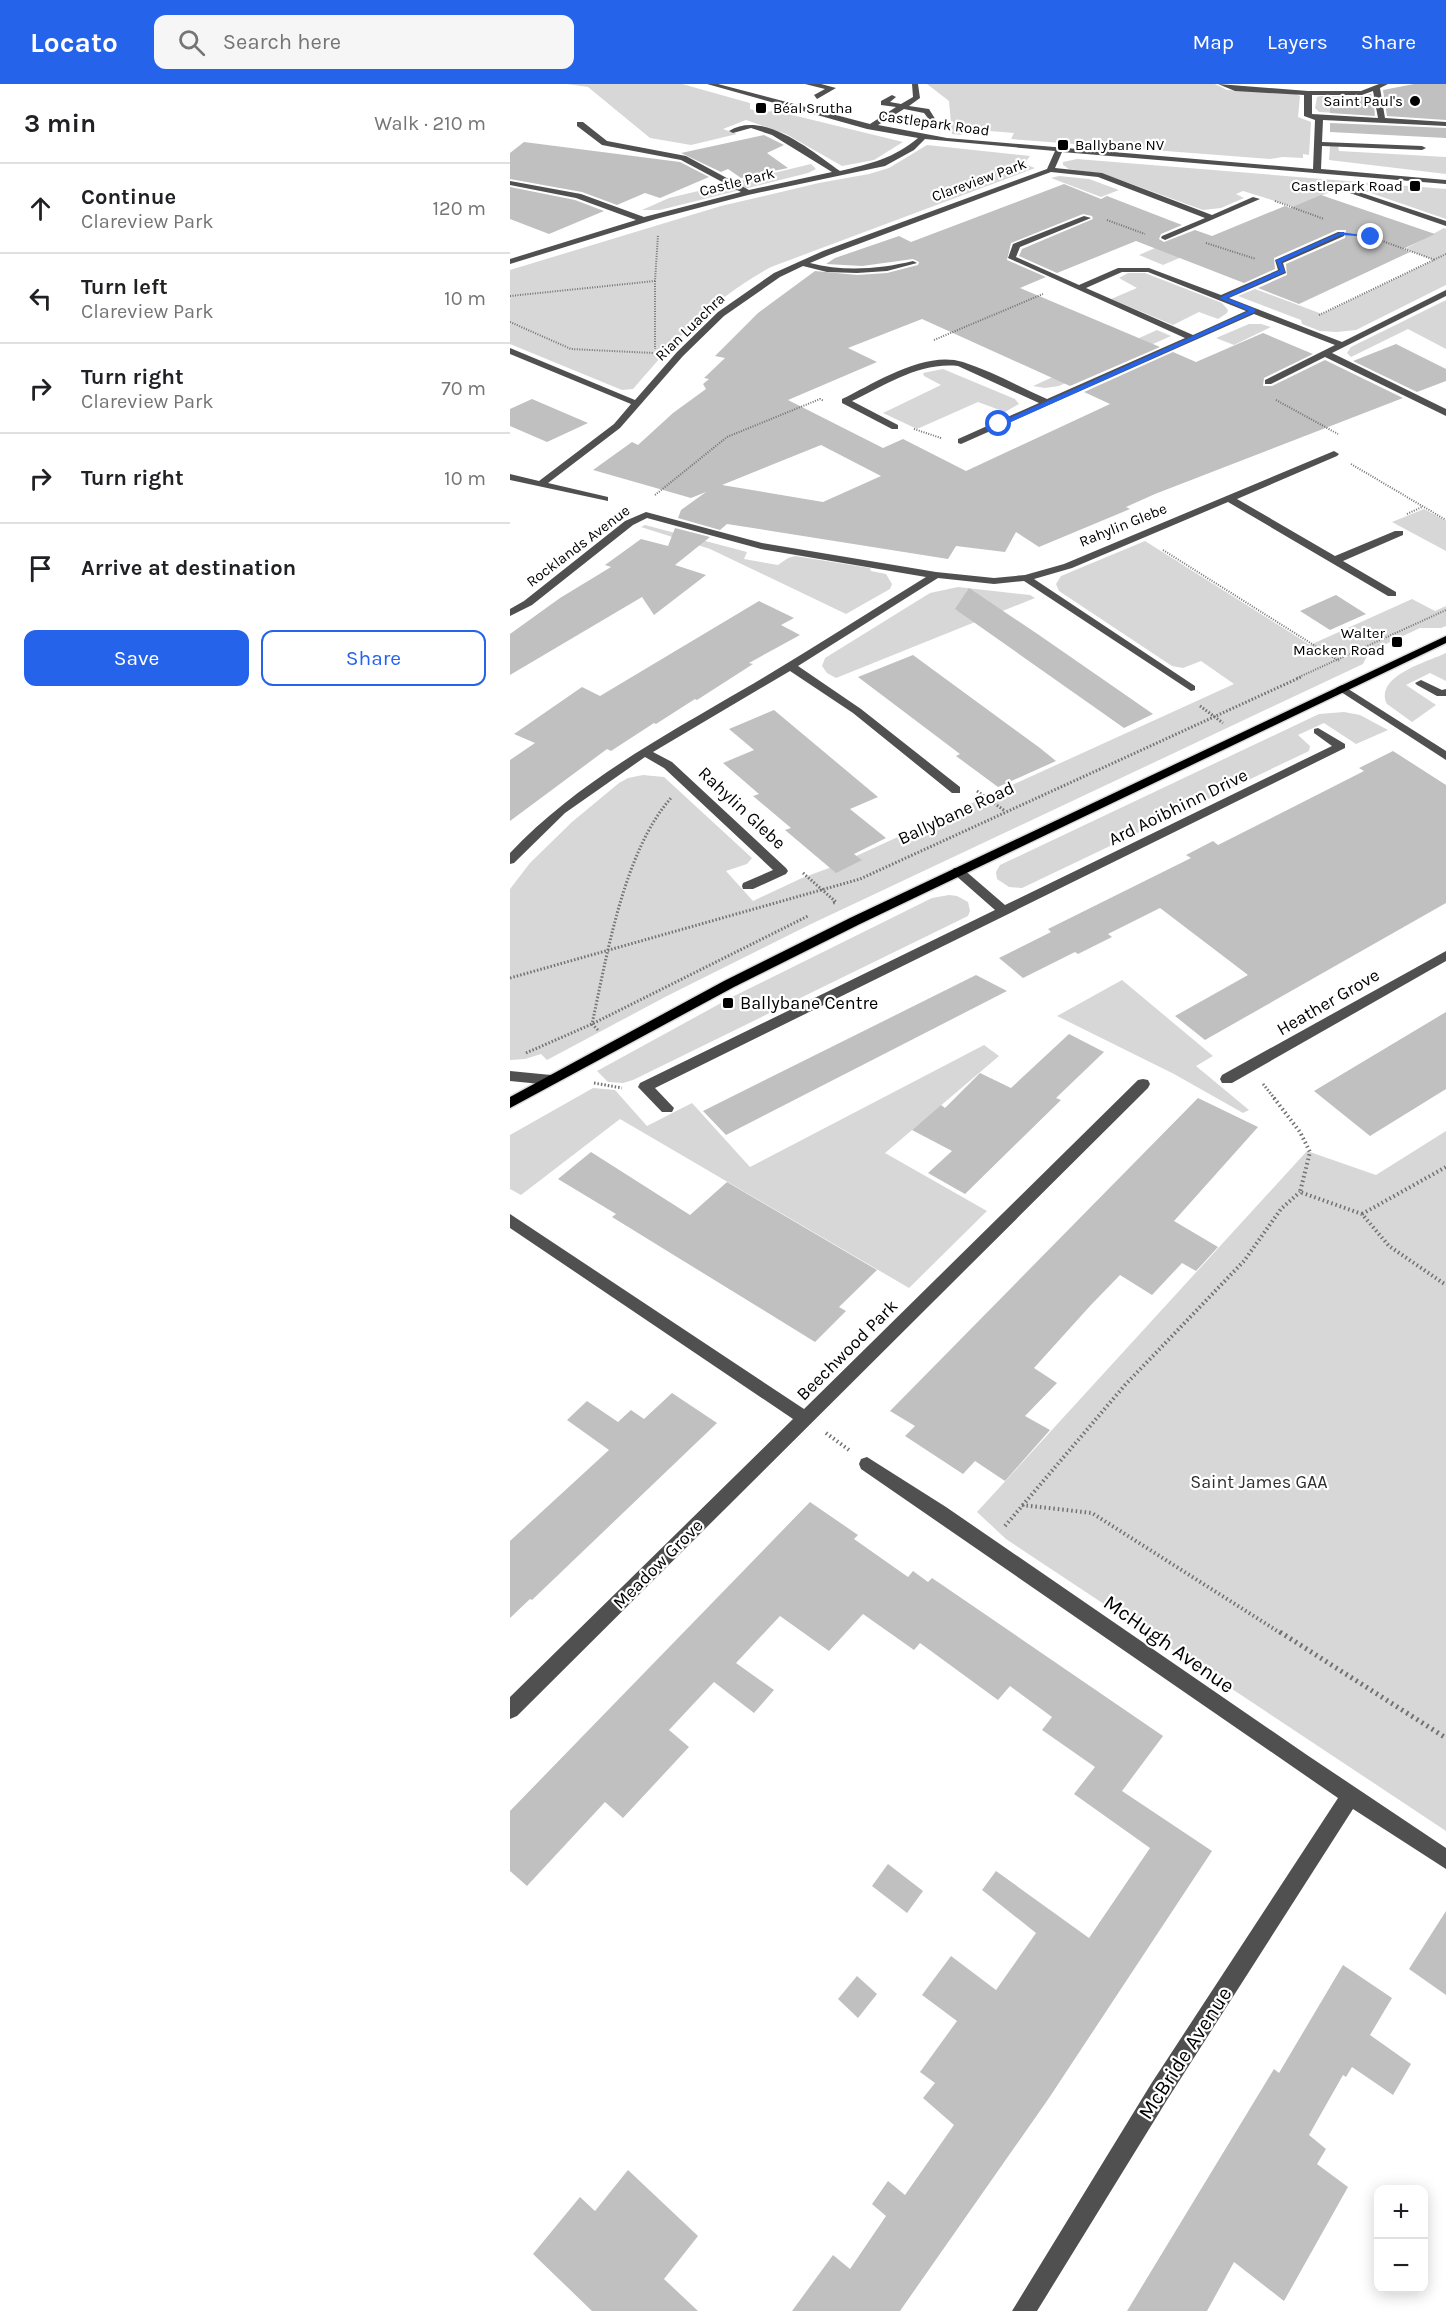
<!DOCTYPE html>
<html lang="en">
<head>
<meta charset="utf-8">
<style>
  body { margin:0; font-family:Karla,sans-serif; background:#f6f6f6; color:#202124 }
  .controls { position:absolute; right:18px; bottom:18px; display:grid; overflow:hidden; border-radius:12px; box-shadow:0 3px 15px #0003 }
  .controls button { width:54px; height:54px; display:grid; place-items:center; padding:0; border:0; border-bottom:2px solid #e0e0e0; background:#fff; color:#202124; font:30px sans-serif }
  .stop { position:absolute; width:18px; height:18px; margin:-14px; border:4px solid #2563eb; border-radius:50%; background:#fff }
  .stop.end { background:#2563eb; border-color:#fff; box-shadow:0 2px 6px #0008 }
  .list { margin:0; padding:0; list-style:none }
  h2 { display:flex; justify-content:space-between; align-items:center; height:78px; margin:0; padding:0 24px; font-size:26px }
  h2 small { font-size:20px; font-weight:400; color:#757577 }
  .list li { display:grid; grid-template-columns:39px 1fr auto; gap:18px; align-items:center; box-sizing:border-box; height:90px; padding:0 24px; border-top:2px solid #e0e0e0 }
  .list b { display:block; font-size:22px; white-space:nowrap }
  .list p { margin:0; font-size:20px; white-space:nowrap; color:#757577 }
  .list em { font-size:20px; font-style:normal; color:#757577 }
  .actions { display:flex; gap:12px; padding:18px 24px }
  .actions a { flex:1; padding:14px 0; border:2px solid #2563eb; border-radius:12px; text-align:center; font-size:21px; color:#2563eb }
  .actions .main { background:#2563eb; color:#fff }
  .icon { flex:none; width:33px; height:33px; fill:none; stroke:currentColor; stroke-width:2; stroke-linecap:round; stroke-linejoin:round }
  .map { position:relative; flex:none; width:936px; height:2227px; overflow:hidden }
  header { display:flex; align-items:center; gap:36px; box-sizing:border-box; height:84px; padding:0 30px; background:#2563eb; color:#fff }
  header strong { font-size:28px }
  nav { display:flex; gap:33px; margin-inline-start:auto; font-size:21px }
  .search { width:420px; height:54px; background:#f6f6f6; display:flex; align-items:center; gap:15px; box-sizing:border-box; padding:0 21px; border-radius:12px; color:#757577; font-size:22px }
  main { display:flex }
  aside { flex:1; background:#fff }
  .map>svg:first-child { display:block }
  .green { fill:#d7d7d7 }
  .building { fill:#c0c0c0; fill-rule:evenodd }
  .lines { fill:none; stroke-linecap:round; stroke-linejoin:round }
  .major-casing { stroke:#dbdbdb; stroke-width:3 }
  .path-far3 { stroke:#727272; stroke-width:2; stroke-dasharray:1 1.5; stroke-linecap:butt }
  .path-far2 { stroke:#727272; stroke-width:3; stroke-dasharray:1.5 2; stroke-linecap:butt }
  .path-far1 { stroke:#727272; stroke-width:4; stroke-dasharray:1.5 3; stroke-linecap:butt }
  .path { stroke:#727272; stroke-width:5; stroke-dasharray:2 4; stroke-linecap:butt }
  .minor { fill:#505050; fill-rule:evenodd }
  .major { fill:#000; fill-rule:evenodd }
  .route { fill:#2563eb }
  .poi-dot { fill:#000; stroke:#fff; stroke-width:2 }
  .labels { text-anchor:middle; stroke-width:4.5; stroke-linejoin:round; paint-order:stroke }
  .far-poi-label { font-size:15px; fill:#000; stroke:#fff; text-anchor:end }
  .far-street-label { font-size:15px; fill:#000; stroke:#fff }
  .street-label { font-size:18px; fill:#000; stroke:#fff }
  .poi-label { font-size:18px; fill:#000; stroke:#fff; text-anchor:start }
  .park-label { font-size:18px; fill:#2e2e2e; stroke:#fff }
  .near-street-label { font-size:21px; fill:#000; stroke:#fff }
</style>
</head>
<body>
<header>
<strong>Locato</strong>
<div class="search"><svg class="icon" aria-label="search" viewBox="0 0 24 24"><circle cx="10" cy="10" r="6"/><path d="M15 15l6 6"/></svg>Search here</div>
<nav><a>Map</a><a>Layers</a><a>Share</a></nav>
</header>
<main>
<aside>
<h2>3 min<small>Walk · 210 m</small></h2>
<ul class="list">
<li><svg class="icon" aria-label="ahead" viewBox="0 0 24 24"><path d="M12 20V5M6 11l6-6 6 6"/></svg><div><b>Continue</b><p>Clareview Park</p></div><em>120 m</em></li>
<li><svg class="icon" aria-label="left" viewBox="0 0 24 24"><path d="M17 20v-9H6M10 6l-5 5 5 5"/></svg><div><b>Turn left</b><p>Clareview Park</p></div><em>10 m</em></li>
<li><svg class="icon" aria-label="right" viewBox="0 0 24 24"><path d="M7 20v-9h11M14 6l5 5-5 5"/></svg><div><b>Turn right</b><p>Clareview Park</p></div><em>70 m</em></li>
<li><svg class="icon" aria-label="right" viewBox="0 0 24 24"><path d="M7 20v-9h11M14 6l5 5-5 5"/></svg><div><b>Turn right</b></div><em>10 m</em></li>
<li><svg class="icon" aria-label="arrive" viewBox="0 0 24 24"><path d="M6 21V4h12l-3 4 3 4H6"/></svg><div><b>Arrive at destination</b></div></li>
</ul>
<div class="actions"><a class="main">Save</a><a>Share</a></div>
</aside>
<div class="map">
<svg width="936" height="2227" viewBox="0 0 936 2227">
  <rect width="100%" height="100%" fill="#fff"/>
  <g class="green">
    <polygon points="57,0 172,0 240,19 240,25 251,28 266,27 393,58 364,76 332,82 276,50 236,36 213,45 227,50 181,61 140,54 78,3"/>
    <polygon points="417,0 705,0 717,6 786,10 790,12 788,33 801,38 799,71 793,70 793,74 773,73 760,75 501,55 504,49 455,45 452,51 442,50 439,17"/>
    <polygon points="811,12 845,13 864,20 865,29 859,31 809,28 805,24 807,13"/>
    <path d="M417,61L520,72L514,80L525,84L261,183C201,216 167,254 123,305L112,306L0,260V186L211,122L309,99L359,90L379,84Z"/>
    <polygon points="820,62 828,62 829,67 936,73 936,90 819,76"/>
    <polygon points="567,75 936,105 936,135 855,107 862,103 854,100 846,104 837,101 784,123 733,107 726,110 734,114 711,124 693,126 594,90 559,85 553,81 553,78"/>
    <polygon points="301,80 306,85 298,89 150,126 132,126 159,114"/>
    <polygon points="549,92 579,95 609,106 591,113 541,94"/>
    <polygon points="934,144 936,145 936,201 846,246 827,248 810,247 792,240 791,236 728,212 745,205 812,230 924,176 895,165"/>
    <polygon points="675,151 700,161 653,181 629,171"/>
    <polygon points="618,189 635,189 712,219 718,226 717,229 708,235 689,228 663,241 601,215 627,204 609,194"/>
    <polygon points="936,216 936,265 898,245 841,273 837,269 841,263"/>
    <polygon points="739,240 751,240 761,243 724,261 706,254"/>
    <polygon points="647,246 661,252 549,302 535,304 523,302"/>
    <polygon points="433,285 505,315 509,320 495,328 468,318 407,345 373,329 431,301 414,292 413,289"/>
    <polygon points="914,425 936,437 936,467 882,438"/>
    <polygon points="135,441 237,468 234,475 268,481 278,474 285,472 360,484 361,487 376,490 382,500 380,505 336,530 200,465 131,443"/>
    <polygon points="635,457 800,561 902,515 925,527 936,522 936,542 931,544 910,544 859,568 853,580 299,841 157,912 37,976 31,970 15,975 0,976 0,805 20,779 62,738 109,699 118,694 133,691 154,693 242,774 237,780 216,787 243,817 292,794 322,783 724,600 691,577 673,584 662,582 549,507 546,500 551,492"/>
    <polygon points="448,503 520,511 525,514 326,594 317,589 312,582 315,574 420,509"/>
    <path d="M936,569V597L920,589L896,601L926,621L902,638L877,620C864,592 917,578 936,569Z"/>
    <polygon points="834,628 850,631 878,646 846,660 814,639 788,651 800,662 799,667 512,804 499,803 487,795 486,788 490,781 809,630"/>
    <polygon points="439,811 447,812 458,818 460,827 458,832 123,996 113,999 98,998 87,987 222,913 422,814"/>
    <polygon points="612,896 703,972 686,982 739,1026 733,1029 664,990 547,932"/>
    <polygon points="474,961 489,972 375,1069 477,1127 399,1204 110,1035 11,1111 0,1105 0,1051 83,1004 105,1006 137,1042 182,1019 240,1083"/>
    <polygon points="936,1047 936,1747 496,1455 467,1428 797,1067 866,1091"/>
  </g>
  <g class="building">
    <polygon points="904,0 936,0 936,36 877,32 873,6"/>
    <polygon points="861,10 865,32 820,29 820,21"/>
    <polygon points="820,39 936,44 936,54 820,48"/>
    <polygon points="254,51 274,61 257,69 278,84 231,94 218,85 211,88 171,69"/>
    <polygon points="14,58 170,78 199,93 150,114 135,109 107,121 72,108 0,95 0,69"/>
    <path d="M554,100L591,115L597,112L672,141L651,150L649,155L654,158L685,146L702,152L775,122L780,124L811,111L925,150L893,165L900,168L789,220L748,204L777,191L776,180L835,154L836,146H827L764,174L765,185L734,199L626,157L547,189L509,172L512,165L583,135L582,132L573,130L501,159L497,176L536,193L510,204L650,263L560,302L412,235L338,264L367,278L278,316L373,364L393,355L456,387L600,320L574,308L663,268L686,278L753,249L803,270L754,294L753,302H762L815,276L893,314L645,410L616,423L620,425L529,463L506,448L495,468L446,462L438,475L217,440L210,446L168,434L171,426L196,408L181,414L83,386L122,358L128,361L163,329L196,305L193,300L199,295L194,294L215,274L205,272L248,229L305,187L347,191L377,189L408,181L409,178L403,175L352,182L316,180L325,174L389,152L401,158ZM311,361L371,392L313,418L212,401Z"/>
    <polygon points="0,103 65,116 94,127 39,150 0,135"/>
    <polygon points="886,260 936,285 936,297 907,308 843,277"/>
    <polygon points="22,315 78,339 37,358 0,342 0,325"/>
    <polygon points="165,444 200,453 165,481 196,491 144,531 132,513 0,591 0,550 50,514 101,483 95,481 131,455 158,462"/>
    <polygon points="459,504 529,551 643,630 614,644 445,525"/>
    <polygon points="826,511 856,530 820,546 790,527"/>
    <polygon points="249,517 284,534 271,541 290,551 239,579 243,580 187,616 185,615 146,640 144,639 101,667 97,665 0,737 0,676 25,659 4,650 72,603 90,612"/>
    <polygon points="403,571 530,664 546,677 488,703 446,672 450,670 348,593"/>
    <polygon points="264,626 368,713 340,725 376,754 344,770 352,776 326,789 275,746 281,744 243,712 249,710 213,679 244,666 219,645"/>
    <polygon points="883,667 936,701 936,819 695,956 665,932 738,891 650,824 598,850 602,853 568,870 565,868 513,894 489,874 541,848 538,845 681,774 676,771 703,757 708,761 854,687 849,684"/>
    <polygon points="466,891 497,907 216,1051 193,1027"/>
    <polygon points="936,928 936,1005 860,1052 804,1007"/>
    <polygon points="559,950 594,968 546,1014 551,1016 455,1110 418,1089 442,1067 402,1046 431,1021 435,1024 470,989 501,1004"/>
    <polygon points="688,1014 748,1043 664,1137 708,1163 686,1187 672,1179 642,1211 610,1191 580,1222 524,1284 547,1299 515,1332 540,1346 495,1397 465,1377 453,1390 395,1352 405,1342 380,1327"/>
    <polygon points="81,1068 180,1131 217,1098 367,1186 329,1223 336,1227 305,1258 102,1133 106,1130 48,1095"/>
    <polygon points="162,1309 207,1339 22,1516 20,1515 0,1534 0,1457 99,1366 57,1336 77,1317 108,1338 121,1326 134,1335"/>
    <polygon points="300,1418 348,1451 344,1455 398,1493 403,1487 418,1498 422,1494 653,1652 612,1707 702,1767 539,2014 390,2227 282,2227 323,2171 340,2185 376,2132 362,2120 378,2097 395,2111 444,2041 413,2014 425,1999 410,1988 447,1937 412,1911 441,1872 486,1906 526,1849 472,1806 486,1787 579,1854 640,1764 564,1710 585,1683 532,1646 542,1633 500,1602 488,1616 410,1559 404,1566 353,1530 319,1567 270,1532 226,1579 264,1606 244,1629 204,1598 159,1646 179,1663 113,1734 95,1718 17,1802 0,1787 0,1727"/>
    <polygon points="378,1780 413,1807 397,1829 362,1802"/>
    <polygon points="936,1827 936,1911 899,1885"/>
    <polygon points="833,1881 882,1914 860,1951 901,1980 883,2011 842,1983 836,1993 833,1991 799,2051 816,2065 807,2080 838,2103 774,2217 724,2178 697,2227 617,2227 764,1985 769,1989"/>
    <polygon points="347,1892 367,1910 348,1934 328,1915"/>
    <polygon points="118,2086 188,2152 154,2195 188,2227 82,2227 23,2170 70,2113 85,2127"/>
  </g>
  <g class="lines">
    <defs>
      <polygon id="major" points="936,552 936,559 350,840 224,903 0,1024 0,1013 214,897 340,834"/>
    </defs>
    <use href="#major" class="major-casing"/>
    <g class="path-far3">
      <polyline points="765,117 814,135"/>
      <polyline points="597,136 635,150"/>
      <polyline points="852,153 861,153 925,176"/>
      <polyline points="696,159 746,175"/>
      <polyline points="145,197 145,265"/>
      <polyline points="0,212 145,197 148,151"/>
      <polyline points="809,231 936,170"/>
      <polyline points="0,238 61,265 143,269"/>
      <polyline points="424,256 533,210"/>
      <polyline points="766,316 828,350"/>
      <polyline points="404,345 431,354"/>
      <polyline points="841,380 936,436"/>
      <polyline points="145,411 217,353 310,315 314,317"/>
      <polyline points="897,430 912,423"/>
      <polyline points="653,466 829,577"/>
      <polyline points="787,594 936,526"/>
    </g>
    <g class="path-far2">
      <polyline points="690,622 713,639"/>
      <polyline points="467,707 495,727"/>
      <polyline points="293,789 326,818 323,819"/>
      <polyline points="0,894 350,795 791,593"/>
      <path d="M88,946L82,940C97,871 114,767 161,714"/>
      <polyline points="16,969 82,940 298,832"/>
      <polyline points="84,999 112,1004"/>
      <polyline points="753,1000 765,1015"/>
    </g>
    <g class="path-far1">
      <polyline points="764,1014 790,1048 800,1068 790,1108 852,1130 879,1162 936,1201"/>
      <polyline points="852,1130 936,1083"/>
      <polyline points="316,1349 339,1366"/>
      <polyline points="512,1421 582,1429 772,1550"/>
      <polyline points="495,1442 615,1301 734,1177 771,1125 790,1108"/>
    </g>
    <polyline class="path" points="770,1548 936,1654"/>
    <g class="minor">
      <path d="M197,0H208L360,40L386,23L371,21V17L382,11L386,13L380,18L391,20L403,13L402,0H408L410,14L399,22L419,25L427,38H421L414,29L394,25L368,41L437,54L803,85L805,36L794,32V11L725,7L708,0L798,7H851L869,0H878L870,4L875,34L936,38V42L813,36L812,58L912,62L916,64L912,66L812,62L811,85L936,96V100L552,68L545,84L592,89L702,131L743,113L750,115L655,156L651,154L652,152L695,134L588,93L541,88L319,171L300,179C334,188 370,185 403,177L407,179L377,187L347,189L317,188L293,182L270,193L214,232L173,272L110,344L38,399L98,413V417L0,396V390L29,397L104,340L121,320L0,270V264L125,316L167,268L208,228L264,189L313,167L537,85L545,67L415,55L404,66L375,82L238,111L146,135L0,180V175L126,136L66,114L0,101V97L71,110L134,133L231,108L171,76L92,61L67,42V38H73L97,57L176,72L239,106L322,88L262,51L241,44L223,49L219,47C253,25 303,68 330,87C359,80 385,74 408,54L357,45ZM863,7L868,34L802,30V11H852Z"/>
      <polygon points="295,0 311,0 326,4 307,15 304,11 315,5"/>
      <polygon points="834,103 936,137 936,142 834,107"/>
      <path d="M574,132L581,134L510,163L506,173L569,201L608,184H639L711,211L768,186L765,176L828,148H834V152L773,179L776,189L719,214L832,258L936,206V212L822,269L936,325V332L815,273L761,300H755V296L825,261L744,230L451,360L448,359V355L529,319L448,282C409,278 376,301 342,317L388,341V345H382L332,319V315C365,299 415,266 453,278C481,287 510,303 537,315L675,254L498,174L503,160ZM612,188H638L736,227L683,251L576,204Z"/>
      <path d="M824,367L829,370L827,372L727,415L825,472L885,447H893V451L833,477L886,508V512H878L718,418L562,484L524,495L685,602V606L681,607L514,497L484,500L428,494L288,582L351,625L450,703V709H442L343,629L280,587L143,668L162,678L276,784L278,787L276,790L243,805H233L232,802L233,799L263,786L154,684L135,673L55,729L4,779L0,780V769C66,699 152,653 234,605C296,569 356,530 416,493L251,465L137,434L123,441L22,521L0,532V525L14,517L115,437L136,428L252,459L426,488L484,494L515,491L554,480Z"/>
      <polygon points="911,596 932,606 936,605 936,612 927,612 907,601 905,599"/>
      <polygon points="832,601 936,667 936,676 828,606 826,604"/>
      <polygon points="808,644 835,660 835,664 145,1004 164,1024 162,1028 152,1028 128,1003 130,999 485,826 444,790 442,787 444,784 452,784 495,821 822,662 804,649 804,645"/>
      <polygon points="936,867 936,877 722,999 712,999 710,995 712,991"/>
      <polygon points="0,987 41,991 48,996 41,1001 0,997"/>
      <polygon points="633,995 638,996 640,1000 638,1004 7,1632 0,1635 0,1613 283,1335 0,1144 0,1130 294,1325 628,996"/>
      <polygon points="357,1373 436,1423 797,1671 936,1764 936,1785 843,1725 657,2016 527,2227 502,2227 641,2000 828,1714 351,1385 349,1380 351,1375"/>
    </g>
    <use href="#major" class="major"/>
  </g>
  <polygon class="route" points="831,148 864,153 831,151 771,178 775,188 717,214 745,225 745,228 492,342 486,340 739,227 709,214 770,186 766,176"/>
  <g class="poi-dot">
    <circle cx="905" cy="17" r="6"/>
    <rect x="245" y="18" width="12" height="12" rx="3"/>
    <rect x="547" y="55" width="12" height="12" rx="3"/>
    <rect x="899" y="96" width="12" height="12" rx="3"/>
    <rect x="881" y="552" width="12" height="12" rx="3"/>
    <rect x="212" y="913" width="12" height="12" rx="3"/>
  </g>
  <g class="labels">
    <g class="far-poi-label">
      <text x="893" y="22">Saint Paul's</text>
      <text x="263" y="29" text-anchor="start">Béal Srutha</text>
      <text x="565" y="66" text-anchor="start">Ballybane NV</text>
      <text x="893" y="107">Castlepark Road</text>
      <text x="875" y="554">Walter<tspan x="875" dy="17">Macken Road</tspan></text>
    </g>
    <g class="far-street-label">
      <text transform="translate(424 39) rotate(8)" y="5">Castlepark Road</text>
      <text transform="translate(469 96) rotate(-20)" y="5">Clareview Park</text>
      <text transform="translate(227 98) rotate(-14)" y="5">Castle Park</text>
      <text transform="translate(180 243) rotate(-44)" y="5">Rian Luachra</text>
      <text transform="translate(613 441) rotate(-22)" y="5">Rahylin Glebe</text>
      <text transform="translate(68 462) rotate(-37)" y="5">Rocklands Avenue</text>
    </g>
    <g class="street-label">
      <text transform="translate(668 723) rotate(-26)" y="6">Ard Aoibhinn Drive</text>
      <text transform="translate(232 724) rotate(43)" y="6">Rahylin Glebe</text>
      <text transform="translate(446 729) rotate(-25)" y="6">Ballybane Road</text>
      <text transform="translate(818 918) rotate(-30)" y="6">Heather Grove</text>
      <text transform="translate(337 1266) rotate(-45)" y="6">Beechwood Park</text>
      <text transform="translate(148 1480) rotate(-45)" y="6">Meadow Grove</text>
    </g>
    <g class="poi-label">
      <text x="230" y="925">Ballybane Centre</text>
    </g>
    <g class="park-label">
      <text x="749" y="1404">Saint James GAA</text>
    </g>
    <g class="near-street-label">
      <text transform="translate(659 1560) rotate(35)" y="7">McHugh Avenue</text>
      <text transform="translate(675 1969) rotate(-57)" y="7">McBride Avenue</text>
    </g>
  </g>
</svg>
<div class="controls">
<button>+</button>
<button>−</button>
</div>
<div class="stop" style="left:489px;top:340px"></div>
<div class="stop end" style="left:861px;top:153px"></div>
</div>
</main>
</body>
</html>
